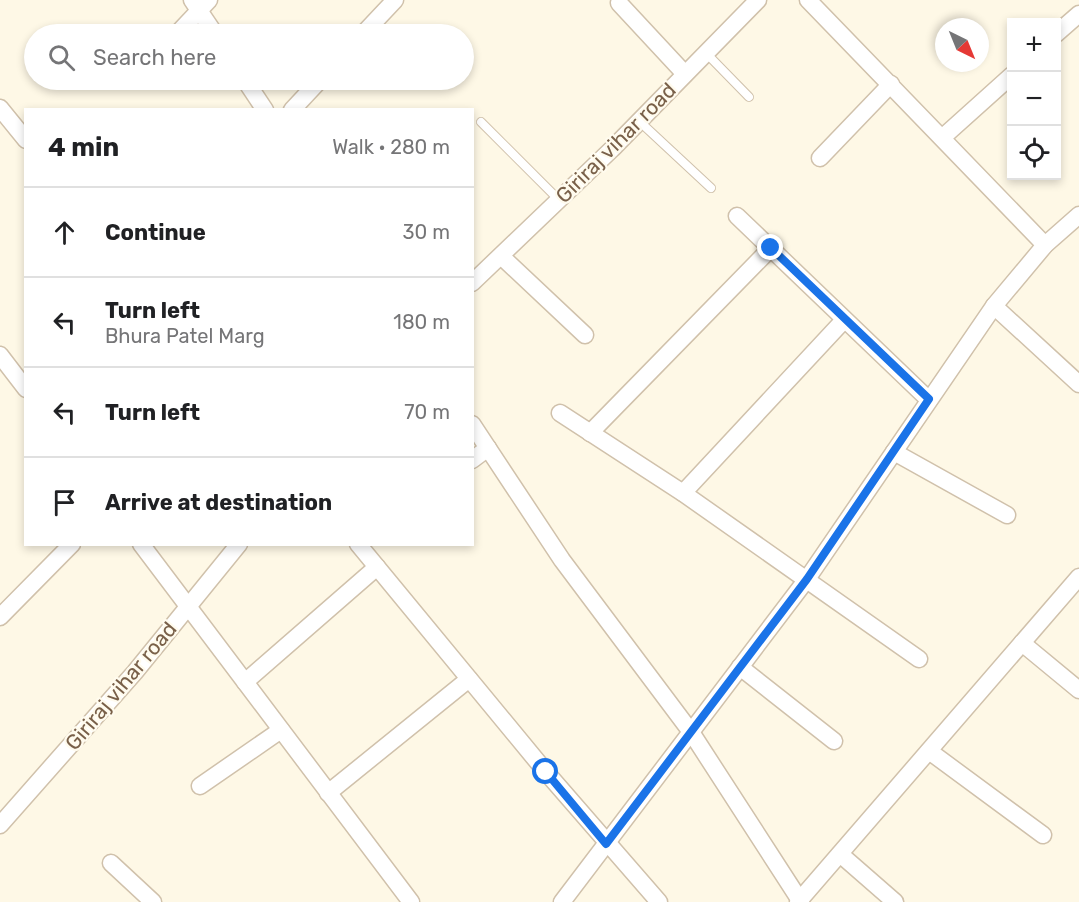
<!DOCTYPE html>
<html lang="en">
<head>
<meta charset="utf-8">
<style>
  body { margin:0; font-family:Rubik,sans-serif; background:#f2f2f2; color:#202124 }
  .controls { position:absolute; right:18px; top:18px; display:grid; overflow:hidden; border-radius:0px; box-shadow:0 3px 9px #0003 }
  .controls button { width:54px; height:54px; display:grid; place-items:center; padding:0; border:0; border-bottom:2px solid #e0e0e0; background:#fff; color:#202124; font:30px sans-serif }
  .compass { position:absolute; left:935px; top:18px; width:54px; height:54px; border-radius:50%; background:#fff; box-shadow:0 3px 9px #0003; rotate:137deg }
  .stop { position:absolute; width:18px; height:18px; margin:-14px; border:4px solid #1a73e8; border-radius:50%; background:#fff }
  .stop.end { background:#1a73e8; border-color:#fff; box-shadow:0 2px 6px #0008 }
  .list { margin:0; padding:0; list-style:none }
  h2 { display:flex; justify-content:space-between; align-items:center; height:78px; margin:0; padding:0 24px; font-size:26px }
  h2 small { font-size:20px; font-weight:400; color:#757577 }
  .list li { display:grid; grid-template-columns:39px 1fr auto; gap:18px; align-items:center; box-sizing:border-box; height:90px; padding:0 24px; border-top:2px solid #e0e0e0 }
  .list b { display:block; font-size:22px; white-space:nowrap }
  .list p { margin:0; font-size:20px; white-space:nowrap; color:#757577 }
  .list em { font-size:20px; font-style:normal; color:#757577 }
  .icon { flex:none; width:33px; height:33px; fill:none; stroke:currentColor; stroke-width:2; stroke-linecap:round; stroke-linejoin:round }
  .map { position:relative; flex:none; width:1079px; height:902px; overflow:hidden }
  .search { position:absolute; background:#fff; box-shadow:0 3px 9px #0003; left:24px; top:24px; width:450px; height:66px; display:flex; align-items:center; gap:15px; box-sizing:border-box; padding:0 21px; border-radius:33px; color:#757577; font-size:22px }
  .panel { position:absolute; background:#fff; box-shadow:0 3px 9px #0003; left:24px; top:108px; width:450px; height:438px; border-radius:0px }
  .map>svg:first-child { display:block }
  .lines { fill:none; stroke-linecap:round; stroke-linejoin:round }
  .lane-casing { stroke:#d0c1ab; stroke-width:10 }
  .street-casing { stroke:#d0c1ab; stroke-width:19 }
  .lane { stroke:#fff; stroke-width:8 }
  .street { stroke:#fff; stroke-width:16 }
  .route { stroke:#1a73e8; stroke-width:8 }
  .labels { text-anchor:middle; stroke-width:4.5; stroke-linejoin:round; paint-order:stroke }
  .street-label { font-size:21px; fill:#796049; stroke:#fffbee }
</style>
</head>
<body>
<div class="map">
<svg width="1079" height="902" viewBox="0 0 1079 902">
  <rect width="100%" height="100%" fill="#fef8e6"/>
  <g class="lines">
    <defs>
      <g id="lane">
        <polyline points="706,53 749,97"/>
        <polyline points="639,121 711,188"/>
        <polyline points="481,122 559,200"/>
      </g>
      <g id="street">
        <polyline points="192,0 215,34"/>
        <polyline points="808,0 1045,245"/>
        <polyline points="619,3 685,74"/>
        <polyline points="177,34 209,0"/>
        <polyline points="363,34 395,0"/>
        <polyline points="1056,34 1079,14"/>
        <polyline points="134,80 136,80"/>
        <polyline points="245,80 265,110"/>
        <polyline points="0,108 26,140"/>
        <polyline points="292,110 320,80"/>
        <polyline points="943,137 1012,75"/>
        <polyline points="820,158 891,84"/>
        <polyline points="737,216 929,400"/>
        <polyline points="501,256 585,335"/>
        <polyline points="472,283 612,149 758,0"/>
        <polyline points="994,306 1079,384"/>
        <polyline points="0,355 26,389"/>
        <polyline points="560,413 683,493 919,659"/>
        <polyline points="472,424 562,560 691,732 801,902"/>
        <polyline points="590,433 771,248"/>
        <polyline points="894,452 1007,515"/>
        <polyline points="472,460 488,448"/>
        <polyline points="683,493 844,320"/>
        <polyline points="141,544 411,902"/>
        <polyline points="358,544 546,772 659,902"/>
        <polyline points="0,617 72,544"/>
        <polyline points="1022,643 1079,690"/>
        <polyline points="740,667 834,741"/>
        <polyline points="245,682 377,567"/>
        <polyline points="929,751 1043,835"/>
        <polyline points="200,786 281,730"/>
        <polyline points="328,793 469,679"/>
        <polyline points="0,825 135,672 239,544"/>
        <polyline points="840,854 895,902"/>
        <polyline points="111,863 153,902"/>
        <polyline points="562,902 807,579 994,306 1045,245 1079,215"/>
        <polyline points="798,902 1079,577"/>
      </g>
    </defs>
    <use href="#lane" class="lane-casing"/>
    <use href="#street" class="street-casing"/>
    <use href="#lane" class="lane"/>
    <use href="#street" class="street"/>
  </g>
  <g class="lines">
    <polyline class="route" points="546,772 606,844 807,579 929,399 771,248"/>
  </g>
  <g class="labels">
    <g class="street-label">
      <text transform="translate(616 143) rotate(-45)" y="7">Giriraj vihar road</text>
      <text transform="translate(121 686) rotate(-50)" y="7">Giriraj vihar road</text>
    </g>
  </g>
</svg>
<div class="controls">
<button>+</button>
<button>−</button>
<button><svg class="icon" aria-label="locate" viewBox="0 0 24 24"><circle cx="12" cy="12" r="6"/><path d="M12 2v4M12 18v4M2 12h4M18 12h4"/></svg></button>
</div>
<svg class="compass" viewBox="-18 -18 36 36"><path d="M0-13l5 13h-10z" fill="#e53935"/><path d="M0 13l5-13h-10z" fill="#757577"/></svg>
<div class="stop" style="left:546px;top:772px"></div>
<div class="stop end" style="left:771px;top:248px"></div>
<div class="search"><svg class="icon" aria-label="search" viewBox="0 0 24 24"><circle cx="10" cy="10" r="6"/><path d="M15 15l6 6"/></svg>Search here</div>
<section class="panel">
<h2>4 min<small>Walk · 280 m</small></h2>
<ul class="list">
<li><svg class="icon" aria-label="ahead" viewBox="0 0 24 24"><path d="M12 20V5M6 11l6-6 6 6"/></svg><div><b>Continue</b></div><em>30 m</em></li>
<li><svg class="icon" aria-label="left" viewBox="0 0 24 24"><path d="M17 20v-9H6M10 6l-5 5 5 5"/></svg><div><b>Turn left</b><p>Bhura Patel Marg</p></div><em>180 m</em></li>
<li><svg class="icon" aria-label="left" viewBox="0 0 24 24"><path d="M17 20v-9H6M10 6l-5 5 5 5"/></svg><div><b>Turn left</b></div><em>70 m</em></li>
<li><svg class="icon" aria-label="arrive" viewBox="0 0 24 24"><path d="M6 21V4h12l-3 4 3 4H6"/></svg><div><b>Arrive at destination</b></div></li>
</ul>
</section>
</div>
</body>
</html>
